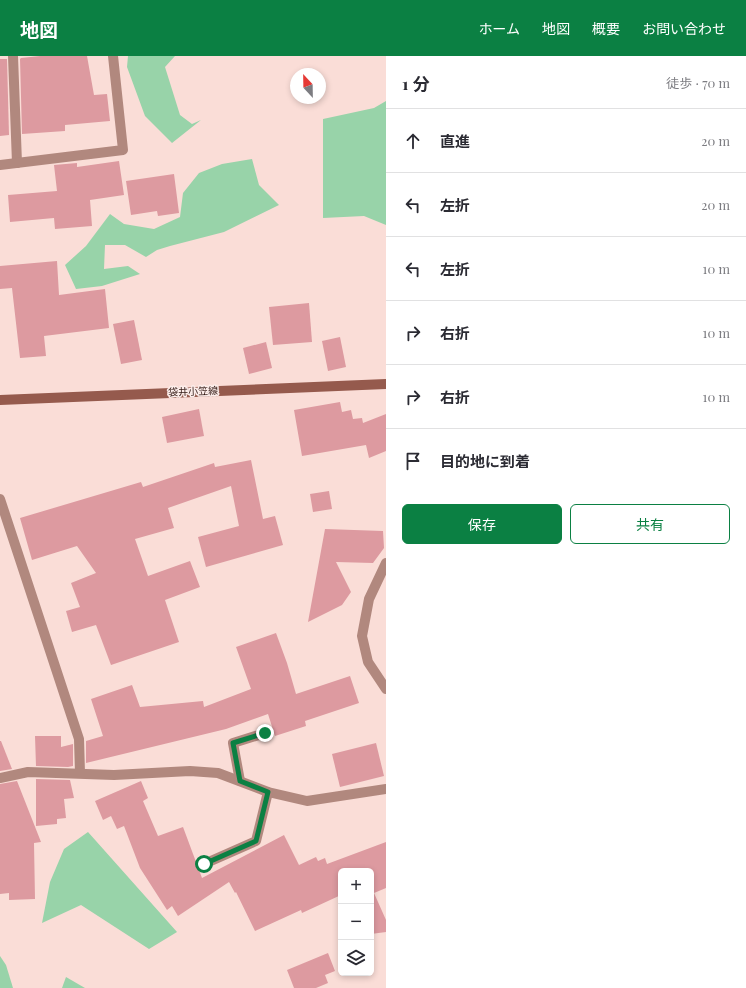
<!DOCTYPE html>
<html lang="ja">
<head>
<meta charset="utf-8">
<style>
  body { margin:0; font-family:"Playfair Display","Noto Sans JP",serif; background:#f2f2f3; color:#2b2b33 }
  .controls { position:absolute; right:12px; bottom:12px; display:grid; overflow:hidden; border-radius:6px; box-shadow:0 2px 6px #0003 }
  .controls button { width:36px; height:36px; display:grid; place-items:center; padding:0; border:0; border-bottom:1px solid #e1e1e2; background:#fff; color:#2b2b33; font:20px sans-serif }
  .compass { position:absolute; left:290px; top:12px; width:36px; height:36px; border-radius:50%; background:#fff; box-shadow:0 2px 6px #0003; rotate:338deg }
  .stop { position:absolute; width:12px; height:12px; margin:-9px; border:3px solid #0b8043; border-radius:50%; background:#fff }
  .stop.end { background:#0b8043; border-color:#fff; box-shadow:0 1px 4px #0008 }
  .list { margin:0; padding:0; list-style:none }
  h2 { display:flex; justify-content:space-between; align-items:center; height:52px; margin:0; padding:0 16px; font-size:17px }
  h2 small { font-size:13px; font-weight:400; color:#7c7c81 }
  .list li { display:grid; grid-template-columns:26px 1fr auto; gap:12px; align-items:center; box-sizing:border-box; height:64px; padding:0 16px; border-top:1px solid #e1e1e2 }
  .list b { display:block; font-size:15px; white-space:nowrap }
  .list em { font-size:13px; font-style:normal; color:#7c7c81 }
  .actions { display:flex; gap:8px; padding:12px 16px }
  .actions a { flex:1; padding:9px 0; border:1px solid #0b8043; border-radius:6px; text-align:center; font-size:14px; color:#0b8043 }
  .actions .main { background:#0b8043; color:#fff }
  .icon { flex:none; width:22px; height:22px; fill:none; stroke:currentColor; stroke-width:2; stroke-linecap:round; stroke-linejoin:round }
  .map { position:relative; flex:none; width:386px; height:932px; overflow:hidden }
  header { display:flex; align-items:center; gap:24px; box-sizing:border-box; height:56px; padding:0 20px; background:#0b8043; color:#fff }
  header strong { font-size:19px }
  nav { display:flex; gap:22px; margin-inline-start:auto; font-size:14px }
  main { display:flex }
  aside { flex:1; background:#fff }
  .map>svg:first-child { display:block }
  .green { fill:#98d3a9 }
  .building { fill:#dd9aa0 }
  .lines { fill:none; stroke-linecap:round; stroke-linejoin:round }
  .minor { stroke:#b1887e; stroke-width:10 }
  .secondary { stroke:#955a4d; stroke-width:10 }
  .route { stroke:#0b8043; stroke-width:5 }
  .labels { text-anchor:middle; stroke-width:3; stroke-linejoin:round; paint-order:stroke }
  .street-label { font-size:10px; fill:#311813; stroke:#fdeeeb }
</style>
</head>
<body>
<header>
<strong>地図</strong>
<nav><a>ホーム</a><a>地図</a><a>概要</a><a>お問い合わせ</a></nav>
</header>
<main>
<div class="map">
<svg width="386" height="932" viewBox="0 0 386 932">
  <rect width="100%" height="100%" fill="#faddd7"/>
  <g class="green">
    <polygon points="128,0 175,0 165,11 180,59 192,68 201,64 172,87 145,60 127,11"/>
    <polygon points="386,45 386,169 364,160 323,162 323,63 374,52"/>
    <polygon points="252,103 259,129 279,149 224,176 170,190 157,194 146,201 125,189 105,189 104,213 128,210 140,218 102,230 76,233 65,209 86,190 110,158 124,168 154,173 180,161 183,137 199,117 222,108"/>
    <polygon points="88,776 177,876 149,893 81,849 42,867 50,826 64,793"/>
    <polygon points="0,900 6,909 13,932 0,932"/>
    <polygon points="66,921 85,932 62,932"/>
  </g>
  <g class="building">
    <polygon points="40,0 87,0 94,39 107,38 110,65 65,69 65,75 22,78 20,3 21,2"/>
    <polygon points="0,3 7,3 9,79 0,80"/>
    <polygon points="119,105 124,139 90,144 92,170 55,173 54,162 10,166 8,139 57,135 54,109 77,107 77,111"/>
    <polygon points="174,118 179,157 158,160 157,155 131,159 126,125"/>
    <polygon points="57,205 59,239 105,233 109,272 44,280 46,300 20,302 12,232 0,233 0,210"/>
    <polygon points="309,247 312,286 273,289 269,251"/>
    <polygon points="134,264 142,304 121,308 113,268"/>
    <polygon points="340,281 346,311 328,315 322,285"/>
    <polygon points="266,286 272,312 249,318 243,292"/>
    <polygon points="340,346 342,356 351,354 353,363 362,362 363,367 386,358 386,395 369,402 366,389 302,400 294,354"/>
    <polygon points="199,353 204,380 167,387 162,361"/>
    <polygon points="251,404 263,463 275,460 283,489 206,511 198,481 239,470 231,430 168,452 174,472 135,483 148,520 190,505 200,531 165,544 179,586 111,609 96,569 72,576 66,555 80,551 71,527 96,517 77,490 32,504 20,462 141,426 143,431 214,407 215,411"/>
    <polygon points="329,435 332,453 313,456 310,438"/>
    <polygon points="325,473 383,475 384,492 373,507 336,506 351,536 342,549 308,566"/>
    <polygon points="276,577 287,607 296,638 350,620 359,647 305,665 306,670 275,680 268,658 226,673 86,707 86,685 103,680 91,643 132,629 140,651 203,645 204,651 251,633 236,591"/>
    <polygon points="35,680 61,680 61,691 73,688 73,710 68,711 36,710"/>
    <polygon points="0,685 1,685 12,713 0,715"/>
    <polygon points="376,687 384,720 340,731 332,698"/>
    <polygon points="36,723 70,724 74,742 64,743 66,762 57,763 57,768 36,770"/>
    <polygon points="17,725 41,786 34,787 35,843 9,844 9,837 0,838 0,728"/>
    <polygon points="141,725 148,742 143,745 158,780 183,771 202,822 284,779 299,809 316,801 318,805 325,802 327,808 386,786 386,832 374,837 386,864 386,876 371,878 371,815 341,815 341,839 302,857 301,854 255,875 236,836 235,837 229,826 178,860 172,850 167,854 140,812 124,770 117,773 111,760 103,764 95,745"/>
    <polygon points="328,897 335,915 325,919 328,927 316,932 294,932 287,914"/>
  </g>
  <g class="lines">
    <g class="minor">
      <polyline points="13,0 17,107"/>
      <polyline points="0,109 123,94 113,0"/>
      <polyline points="0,443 79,683 80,717"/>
      <polyline points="386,507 369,543 362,580 368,606 386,633"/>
      <polyline points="0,722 28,716 114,719 190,715 218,717 268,736 307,745 386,733"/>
      <polyline points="240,725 233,687 265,677"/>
      <polyline points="204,808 256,785 268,736"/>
    </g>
    <polyline class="secondary" points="0,344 386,328"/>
  </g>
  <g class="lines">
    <polyline class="route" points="204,808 256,785 268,736 240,725 233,687 265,677"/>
  </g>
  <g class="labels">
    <g class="street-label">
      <text transform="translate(193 335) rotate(-2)" y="4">袋井小笠線</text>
    </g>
  </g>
</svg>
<div class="controls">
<button>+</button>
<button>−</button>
<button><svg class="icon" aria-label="layers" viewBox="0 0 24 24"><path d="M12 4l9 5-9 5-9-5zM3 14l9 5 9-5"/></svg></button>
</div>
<svg class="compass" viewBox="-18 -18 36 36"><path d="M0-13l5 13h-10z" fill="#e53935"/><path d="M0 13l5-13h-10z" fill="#7c7c81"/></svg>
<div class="stop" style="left:204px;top:808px"></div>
<div class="stop end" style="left:265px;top:677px"></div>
</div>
<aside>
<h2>1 分<small>徒歩 · 70 m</small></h2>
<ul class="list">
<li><svg class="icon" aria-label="ahead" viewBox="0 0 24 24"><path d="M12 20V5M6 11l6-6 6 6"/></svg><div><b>直進</b></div><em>20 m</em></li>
<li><svg class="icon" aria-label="left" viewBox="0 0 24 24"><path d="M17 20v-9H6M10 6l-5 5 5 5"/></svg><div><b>左折</b></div><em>20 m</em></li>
<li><svg class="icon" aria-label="left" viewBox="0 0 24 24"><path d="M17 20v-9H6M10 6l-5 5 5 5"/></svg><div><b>左折</b></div><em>10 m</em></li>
<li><svg class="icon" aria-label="right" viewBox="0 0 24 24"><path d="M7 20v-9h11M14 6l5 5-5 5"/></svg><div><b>右折</b></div><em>10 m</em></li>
<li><svg class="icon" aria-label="right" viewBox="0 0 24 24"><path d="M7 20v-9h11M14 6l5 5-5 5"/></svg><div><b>右折</b></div><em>10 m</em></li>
<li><svg class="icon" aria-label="arrive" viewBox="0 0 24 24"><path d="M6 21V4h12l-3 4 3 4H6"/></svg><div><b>目的地に到着</b></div></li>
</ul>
<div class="actions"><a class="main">保存</a><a>共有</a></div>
</aside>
</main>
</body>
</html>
